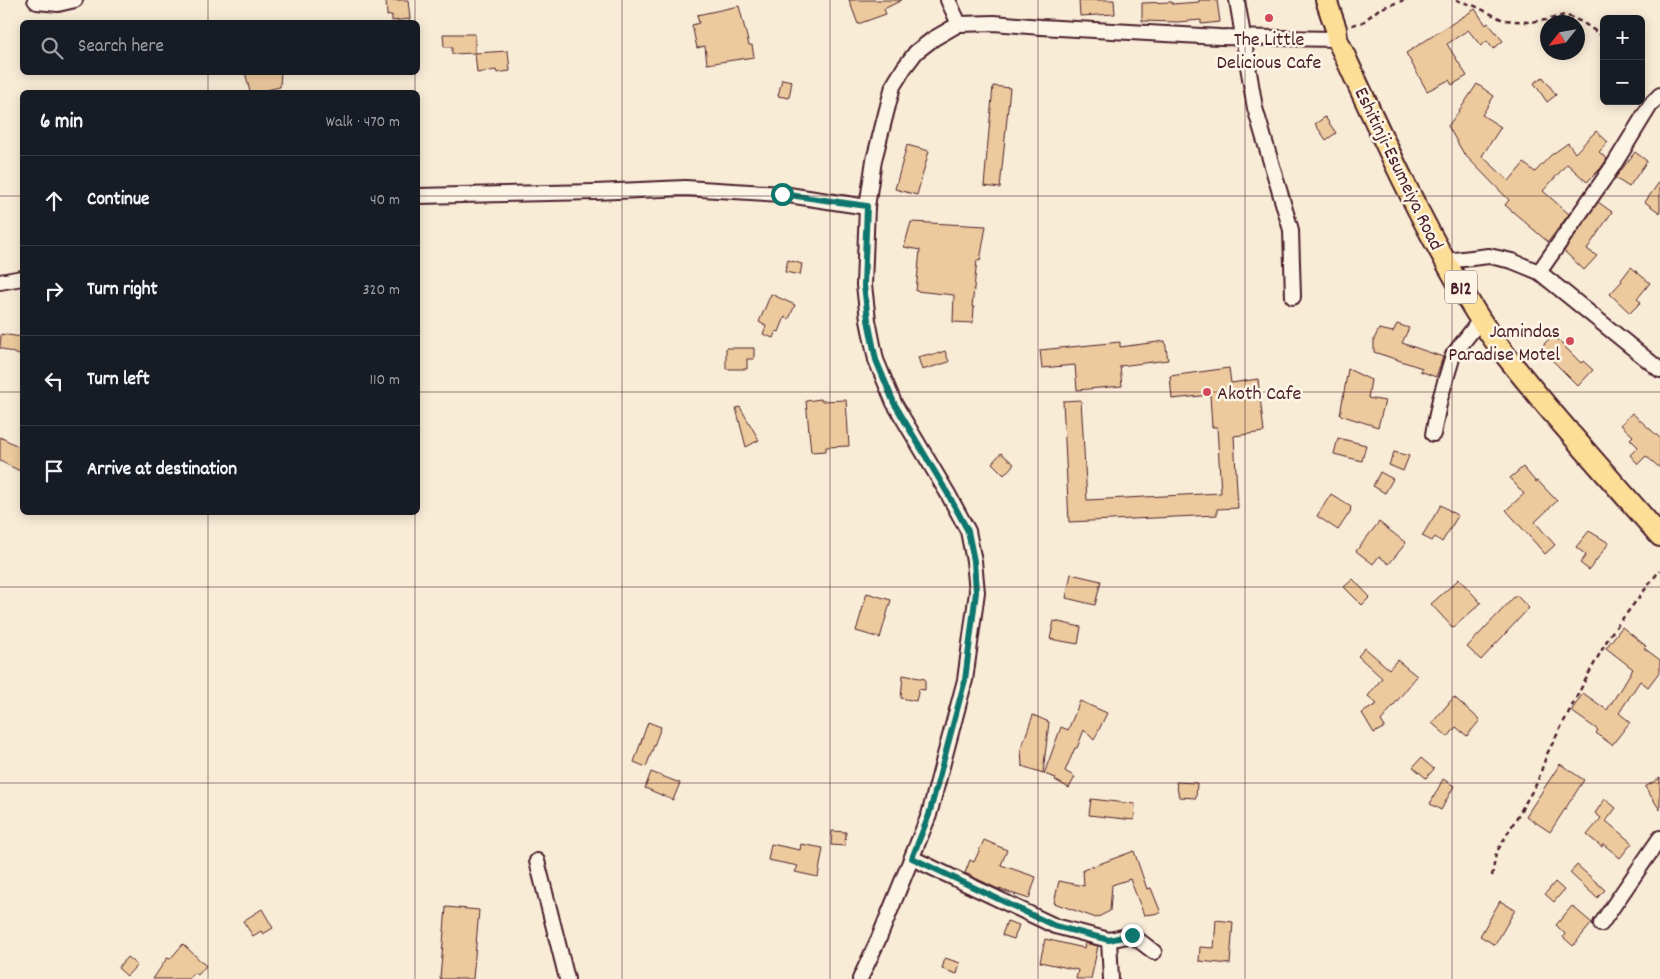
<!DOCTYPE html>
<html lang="en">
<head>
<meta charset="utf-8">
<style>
  body { margin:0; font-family:Dekko,sans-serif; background:#20242c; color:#f1f3f6 }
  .controls { position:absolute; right:15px; top:15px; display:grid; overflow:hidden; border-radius:8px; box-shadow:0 2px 12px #0003 }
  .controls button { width:45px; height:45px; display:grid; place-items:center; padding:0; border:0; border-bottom:1px solid #363941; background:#171b24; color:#f1f3f6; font:25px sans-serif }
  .compass { position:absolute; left:1540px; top:15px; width:45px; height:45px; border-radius:50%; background:#171b24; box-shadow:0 2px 12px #0003; rotate:239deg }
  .stop { position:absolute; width:15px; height:15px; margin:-11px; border:4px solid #0f766e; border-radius:50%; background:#fff }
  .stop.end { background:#0f766e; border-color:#fff; box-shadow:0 1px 5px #0008 }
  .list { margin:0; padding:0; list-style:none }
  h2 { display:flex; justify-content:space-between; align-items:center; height:65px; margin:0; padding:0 20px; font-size:21px }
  h2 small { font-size:16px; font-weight:400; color:#9ea1a6 }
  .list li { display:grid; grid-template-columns:32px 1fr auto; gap:15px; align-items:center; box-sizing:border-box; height:90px; padding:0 20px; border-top:1px solid #363941 }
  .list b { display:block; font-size:19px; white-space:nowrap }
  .list em { font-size:16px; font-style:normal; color:#9ea1a6 }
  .icon { flex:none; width:28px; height:28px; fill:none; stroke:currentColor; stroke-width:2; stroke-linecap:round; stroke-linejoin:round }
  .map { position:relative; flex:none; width:1660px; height:979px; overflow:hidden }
  .search { position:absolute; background:#171b24; box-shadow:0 2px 12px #0003; left:20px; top:20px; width:400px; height:55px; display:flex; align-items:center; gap:12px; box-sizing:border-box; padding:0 18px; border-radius:8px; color:#9ea1a6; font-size:19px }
  .panel { position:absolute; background:#171b24; box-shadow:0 2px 12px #0003; left:20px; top:90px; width:400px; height:425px; border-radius:8px }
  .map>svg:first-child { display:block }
  .building { fill:#ecca9d; stroke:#4a1f2b }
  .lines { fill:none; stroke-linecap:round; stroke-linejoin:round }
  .minor-casing { stroke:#4a1f2b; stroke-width:18 }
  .highway-casing { stroke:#4a1f2b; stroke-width:24 }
  .path { stroke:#4a1f2b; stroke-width:2.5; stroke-dasharray:5 4; stroke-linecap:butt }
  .minor { stroke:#fcf5e5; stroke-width:14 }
  .highway { stroke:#fdde96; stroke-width:20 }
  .route { stroke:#0f766e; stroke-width:6 }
  .grid { fill:none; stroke:#4a1f2b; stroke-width:1; stroke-opacity:0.55 }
  .poi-dot { fill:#d1495b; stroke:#fcf5e5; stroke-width:2 }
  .labels { text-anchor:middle; stroke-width:5; stroke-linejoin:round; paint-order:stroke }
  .shield { fill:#fcf5e5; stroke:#7f5f63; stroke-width:1 }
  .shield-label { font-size:19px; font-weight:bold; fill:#4a1f2b }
  .poi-label { font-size:20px; fill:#4a1f2b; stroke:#fcf5e5 }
  .street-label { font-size:20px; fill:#4a1f2b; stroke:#fcf5e5 }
</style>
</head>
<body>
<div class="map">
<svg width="1660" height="979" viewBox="0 0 1660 979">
  <rect width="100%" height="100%" fill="#f9ecd7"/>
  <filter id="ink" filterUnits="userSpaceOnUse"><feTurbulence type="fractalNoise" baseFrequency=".02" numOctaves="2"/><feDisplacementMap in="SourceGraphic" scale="10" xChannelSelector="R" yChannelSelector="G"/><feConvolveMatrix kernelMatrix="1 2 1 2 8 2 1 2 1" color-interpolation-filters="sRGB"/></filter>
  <g filter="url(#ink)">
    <g class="building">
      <polygon points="386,0 408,0 410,19 392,21 392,15 387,16"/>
      <polygon points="849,0 902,0 884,9 886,14 858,24"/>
      <polygon points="1079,0 1114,0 1115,14 1080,16"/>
      <polygon points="1199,0 1217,0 1220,22 1201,24 1201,20 1177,22 1142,21 1142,3 1172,2 1172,4 1199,2"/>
      <polygon points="739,6 749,45 752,45 754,57 707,64 705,46 697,48 692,25 699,23 697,15"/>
      <polygon points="1475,9 1486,25 1488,23 1503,41 1493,49 1487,41 1481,46 1468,30 1447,44 1467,76 1452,85 1449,80 1427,91 1406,53"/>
      <polygon points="443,34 475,34 475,53 452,54 452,47 444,47"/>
      <polygon points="508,51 510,71 497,73 496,70 477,73 475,53"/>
      <polygon points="245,72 281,72 280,87 258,92 250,92"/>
      <polygon points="1543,77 1556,95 1547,102 1534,83"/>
      <polygon points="782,79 792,81 789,98 778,96"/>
      <polygon points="1477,84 1494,96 1482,115 1501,127 1482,156 1509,181 1524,163 1535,172 1550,156 1568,143 1575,153 1596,131 1608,142 1599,152 1607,159 1601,168 1587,182 1567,164 1543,191 1569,214 1548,242 1505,205 1509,200 1464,154 1448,126 1457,114"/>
      <polygon points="993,86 1010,88 1000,188 984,186"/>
      <polygon points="1325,117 1336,133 1326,140 1315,124"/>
      <polygon points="907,145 929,151 917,195 895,189"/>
      <polygon points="1635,152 1647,161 1629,187 1615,178"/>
      <polygon points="1660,181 1660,213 1645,202"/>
      <polygon points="1598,202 1612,212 1587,249 1597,256 1584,270 1564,251"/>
      <polygon points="911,222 986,226 980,261 977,260 972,307 974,307 973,323 953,322 954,295 916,291 920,250 904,247"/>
      <polygon points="788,260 802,264 800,275 785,272"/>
      <polygon points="1631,267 1650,283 1637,299 1641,302 1630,313 1610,294 1622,281 1621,280"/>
      <polygon points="771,294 795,305 789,319 785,317 779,332 776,331 773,338 763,334 766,326 759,322"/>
      <polygon points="1397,324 1409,328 1402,343 1443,357 1436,377 1420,371 1422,368 1374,352 1374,339 1379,329 1393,332"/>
      <polygon points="1,334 22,337 22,356 0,348"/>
      <polygon points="1553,335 1581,363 1583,361 1593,370 1578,386 1540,348"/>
      <polygon points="1165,341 1168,360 1120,366 1122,386 1077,390 1075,365 1042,368 1040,350 1120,342 1120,347"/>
      <polygon points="726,348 754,348 754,359 747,359 747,369 726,369"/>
      <polygon points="945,351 949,362 922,370 918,357 930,354 931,356"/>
      <polygon points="1229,368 1231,383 1258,379 1264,432 1234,436 1238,508 1217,509 1217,515 1069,522 1063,401 1081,400 1087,500 1221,493 1217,427 1212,427 1210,395 1172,399 1170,376"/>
      <polygon points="1348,369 1371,380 1368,398 1385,401 1378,427 1340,415"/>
      <polygon points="821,399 821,401 846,400 849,446 826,447 826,451 811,452 806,401"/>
      <polygon points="740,407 759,440 746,447 736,408"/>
      <polygon points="1632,413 1660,438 1660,468 1646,456 1638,464 1630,455 1638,447 1630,439 1633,436 1621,425"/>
      <polygon points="0,437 22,448 22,472 0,461"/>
      <polygon points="1338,438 1366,445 1362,461 1334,454"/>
      <polygon points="1394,452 1409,456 1403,471 1389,465"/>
      <polygon points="1001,453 1014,464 1004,475 992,463"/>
      <polygon points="1523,467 1536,482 1538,481 1557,501 1535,522 1555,545 1545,554 1506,510 1524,494 1510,478"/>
      <polygon points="1380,472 1393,479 1385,493 1373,486"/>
      <polygon points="1331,494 1351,507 1350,512 1338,530 1317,516"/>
      <polygon points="1441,505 1458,516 1442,542 1435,537 1432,541 1422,536"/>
      <polygon points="1379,522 1406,543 1389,564 1379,556 1373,564 1356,551"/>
      <polygon points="1589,531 1609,543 1589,570 1580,563 1586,555 1576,547"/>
      <polygon points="1071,574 1101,581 1095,605 1066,598"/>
      <polygon points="1353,579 1370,597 1362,605 1344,587"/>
      <polygon points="1459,579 1481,603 1453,628 1431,604"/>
      <polygon points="867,593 891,600 880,638 856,631"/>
      <polygon points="1516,595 1529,608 1481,660 1467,647"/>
      <polygon points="1054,621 1081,627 1078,644 1050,639"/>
      <polygon points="1622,627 1646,646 1644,648 1660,660 1660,671 1648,687 1640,681 1619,713 1630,722 1612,745 1596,733 1598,730 1571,711 1583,693 1607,710 1633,669 1606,648"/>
      <polygon points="1365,648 1389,669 1397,660 1417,676 1381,721 1385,727 1374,733 1362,713 1377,704 1368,696 1382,678 1358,656"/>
      <polygon points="903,675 925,679 925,690 919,689 916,701 901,698"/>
      <polygon points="1454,697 1480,720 1467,736 1456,727 1448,737 1432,723"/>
      <polygon points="1080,701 1107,713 1094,740 1084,730 1077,748 1075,748 1065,771 1075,777 1069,788 1055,780 1056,778 1044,774 1061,727 1068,730"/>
      <polygon points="1033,715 1049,722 1043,773 1022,766 1021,749"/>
      <polygon points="648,722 661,727 646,767 634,762"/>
      <polygon points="1421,758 1434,769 1426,778 1413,767"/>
      <polygon points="1560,764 1584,780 1550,832 1526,816"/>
      <polygon points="651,772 680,783 673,800 645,788"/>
      <polygon points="1660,778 1660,810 1645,787"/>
      <polygon points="1443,779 1454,786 1441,810 1430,804"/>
      <polygon points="1176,782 1197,783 1196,798 1179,797"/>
      <polygon points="1091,799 1135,804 1134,820 1089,815"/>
      <polygon points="1605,799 1616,808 1606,821 1632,843 1620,858 1603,844 1602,847 1587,835 1601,818 1595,813"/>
      <polygon points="832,831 846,832 845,846 831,845"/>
      <polygon points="984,840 1007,850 1001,865 1036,877 1029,899 996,888 965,873 970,860 974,862"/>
      <polygon points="771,844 800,850 801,844 823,848 818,877 795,872 798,866 768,860"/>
      <polygon points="1134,851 1147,889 1151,888 1161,913 1144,915 1130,879 1112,885 1110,911 1096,918 1054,903 1059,881 1084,886 1083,870"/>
      <polygon points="1577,865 1605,890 1597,898 1570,873"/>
      <polygon points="1555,882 1564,890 1554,902 1545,894"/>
      <polygon points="1500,901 1515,910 1495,945 1480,936"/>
      <polygon points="1572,906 1592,923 1573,946 1563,937 1565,934 1556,925"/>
      <polygon points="446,907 479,910 473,979 440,979"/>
      <polygon points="262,909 273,928 263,934 261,931 253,936 243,921"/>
      <polygon points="1216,920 1233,922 1230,964 1199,961 1200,947 1214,948"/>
      <polygon points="1007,921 1019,925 1014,939 1002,935"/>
      <polygon points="1045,939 1084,948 1085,943 1098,946 1091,979 1076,979 1078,970 1040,962"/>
      <polygon points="183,944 206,966 198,975 194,972 189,979 153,979 167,958 170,959"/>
      <polygon points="127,957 137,965 127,976 118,968"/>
      <polygon points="945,958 960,963 957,974 942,969"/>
    </g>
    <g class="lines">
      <defs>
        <g id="minor">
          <polyline points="35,0 37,2 58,4 75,0"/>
          <polyline points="948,0 959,24"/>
          <polyline points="1237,0 1255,108 1291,230 1293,297"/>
          <polyline points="418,196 595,192 685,188 782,194 867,207"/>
          <polyline points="1446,261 1489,256 1512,261 1539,272 1660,370"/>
          <polyline points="1539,272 1613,166 1651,104 1660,95"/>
          <polyline points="0,282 22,278"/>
          <polyline points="1433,434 1440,399 1453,355 1481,319"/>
          <polyline points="912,858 1055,926 1109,940 1132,935 1154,952"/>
          <polyline points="537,861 567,979"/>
          <polyline points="1601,924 1660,838"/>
          <polyline points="1109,940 1111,979"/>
          <polyline points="860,979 879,938 929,815 965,680 977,592 974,561 968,531 948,494 894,403 876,360 868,320 864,285 867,207 874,160 893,86 904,68 916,52 933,39 959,24 994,23 1041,27 1219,37 1337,39"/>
        </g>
        <path id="highway" d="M1326,0L1336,29L1337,39C1379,130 1420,223 1473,308C1494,343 1520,374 1546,405C1583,449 1622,492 1660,536"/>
      </defs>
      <use href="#minor" class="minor-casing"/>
      <use href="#highway" class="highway-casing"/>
      <g class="path">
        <polyline points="1456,0 1475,6 1503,20 1528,22 1546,20 1565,15 1582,22 1601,35 1604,50"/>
        <polyline points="1352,25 1363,22 1379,9 1404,0"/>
        <polyline points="1492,876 1496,853 1537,783 1547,754 1588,675 1610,635 1660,570"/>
      </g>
      <use href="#minor" class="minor"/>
      <use href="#highway" class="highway"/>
    </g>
  </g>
  <g class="lines" filter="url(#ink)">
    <polyline class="route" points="782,194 867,206 864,285 868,320 876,360 894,403 948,494 968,531 974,561 976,592 965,680 929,815 912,858 1055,926 1109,940 1132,935"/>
  </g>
  <path class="grid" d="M208,0V22M415,0V22M622,0V979M830,0V979M1038,0V979M1245,0V979M1452,0V979M208,72V92M415,72V92M0,196H22M418,196H1660M0,392H22M418,392H1660M208,512V979M415,512V979M0,587H1660M0,783H1660"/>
  <g class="poi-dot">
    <circle cx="1269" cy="18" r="5"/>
    <circle cx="1570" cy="341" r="5"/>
    <circle cx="1207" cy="392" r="5"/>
  </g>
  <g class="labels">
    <rect class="shield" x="1445" y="270.5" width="32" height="33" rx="4"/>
    <g class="shield-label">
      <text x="1461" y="294">B12</text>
    </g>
    <g class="poi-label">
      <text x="1269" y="45">The Little<tspan x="1269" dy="23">Delicious Cafe</tspan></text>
      <text x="1560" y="337" text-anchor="end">Jamindas<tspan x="1560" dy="23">Paradise Motel</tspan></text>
      <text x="1217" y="399" text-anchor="start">Akoth Cafe</text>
    </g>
    <g class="street-label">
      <text transform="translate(1400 168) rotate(64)" y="7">Eshitinji-Esumeiya Road</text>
    </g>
  </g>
</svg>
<div class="controls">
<button>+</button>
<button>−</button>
</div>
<svg class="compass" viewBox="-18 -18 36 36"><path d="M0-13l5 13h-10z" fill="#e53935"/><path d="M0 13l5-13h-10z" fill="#9ea1a6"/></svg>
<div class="stop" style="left:782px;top:194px"></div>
<div class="stop end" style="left:1132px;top:935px"></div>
<div class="search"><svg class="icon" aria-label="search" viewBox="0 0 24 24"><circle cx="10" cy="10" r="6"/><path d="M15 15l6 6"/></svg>Search here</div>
<section class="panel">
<h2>6 min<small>Walk · 470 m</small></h2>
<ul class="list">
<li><svg class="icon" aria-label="ahead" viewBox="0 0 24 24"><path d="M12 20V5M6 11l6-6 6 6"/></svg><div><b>Continue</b></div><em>40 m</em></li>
<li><svg class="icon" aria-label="right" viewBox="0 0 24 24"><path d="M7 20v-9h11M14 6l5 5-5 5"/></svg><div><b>Turn right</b></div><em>320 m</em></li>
<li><svg class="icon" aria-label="left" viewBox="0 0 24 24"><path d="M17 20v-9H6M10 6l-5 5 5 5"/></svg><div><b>Turn left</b></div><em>110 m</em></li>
<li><svg class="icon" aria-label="arrive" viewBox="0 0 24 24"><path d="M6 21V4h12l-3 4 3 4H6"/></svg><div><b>Arrive at destination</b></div></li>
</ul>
</section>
</div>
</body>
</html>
